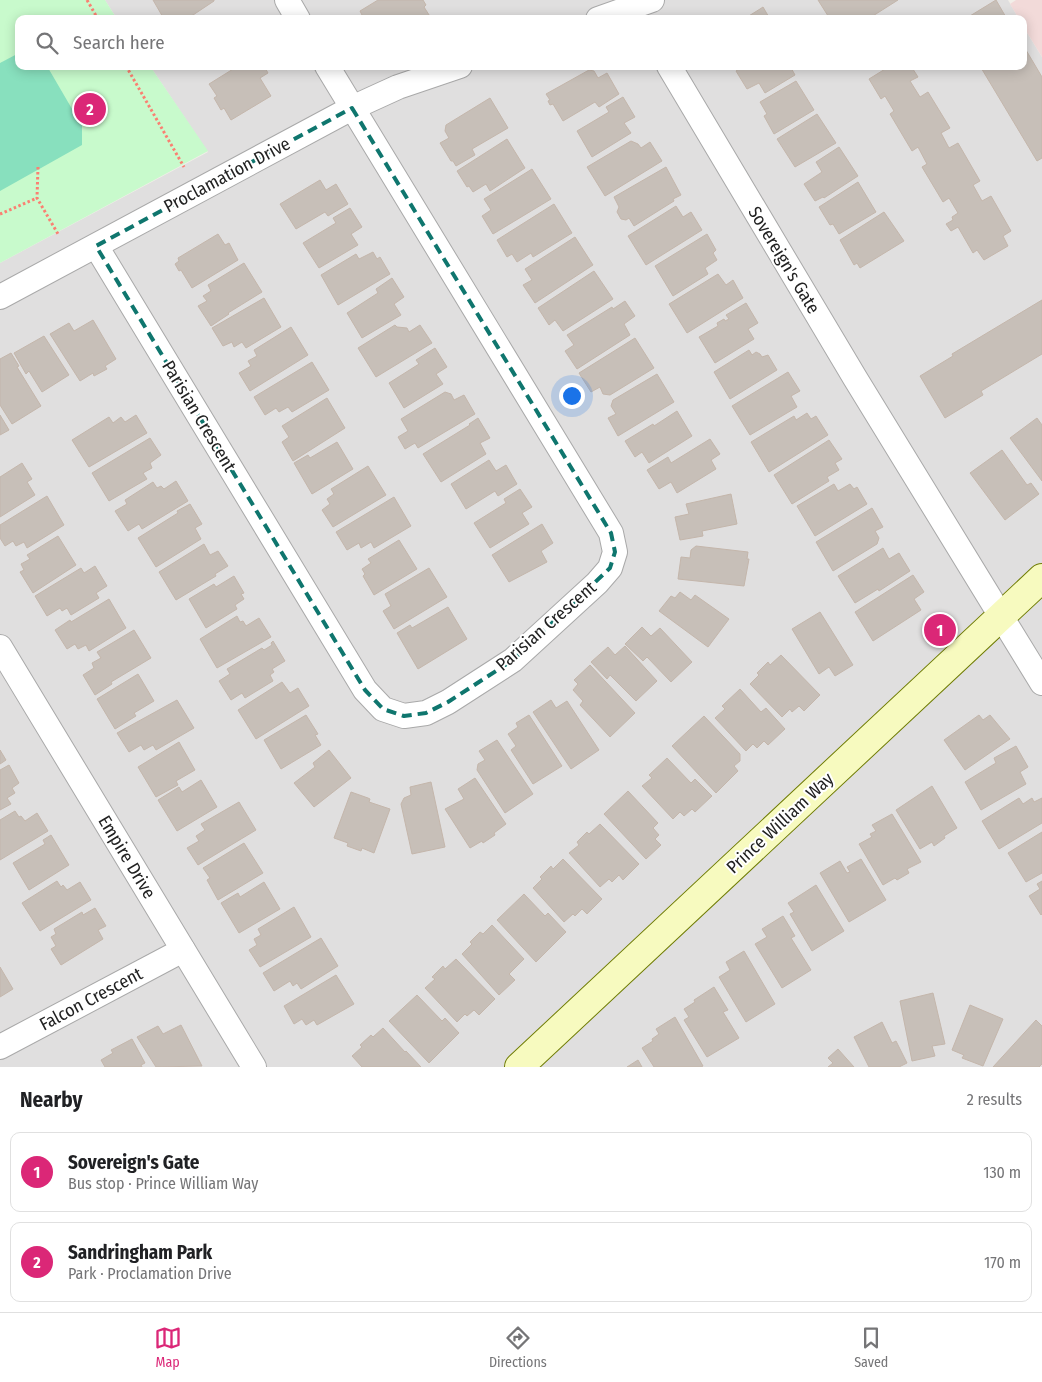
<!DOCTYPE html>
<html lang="en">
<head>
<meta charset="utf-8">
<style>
  body { margin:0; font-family:"Fira Sans Condensed",sans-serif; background:#f6f6f6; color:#202124 }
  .you { position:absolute; left:571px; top:395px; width:18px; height:18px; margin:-12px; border:4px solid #fff; border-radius:50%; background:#1a73e8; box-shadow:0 0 0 8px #1a73e833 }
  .badge { display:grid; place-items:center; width:32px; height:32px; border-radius:50%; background:#db2777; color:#fff; font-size:16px; font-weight:700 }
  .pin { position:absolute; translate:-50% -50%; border:2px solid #fff; box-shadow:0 1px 5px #0006 }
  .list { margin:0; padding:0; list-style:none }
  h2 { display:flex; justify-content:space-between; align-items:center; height:65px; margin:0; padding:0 20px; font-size:21px }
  h2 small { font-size:16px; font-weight:400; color:#757577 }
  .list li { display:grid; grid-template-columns:32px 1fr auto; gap:15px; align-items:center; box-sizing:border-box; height:80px; margin:0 10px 10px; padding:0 10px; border:1px solid #e0e0e0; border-radius:10px }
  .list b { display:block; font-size:19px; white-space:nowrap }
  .list p { margin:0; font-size:16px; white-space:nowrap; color:#757577 }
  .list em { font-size:16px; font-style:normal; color:#757577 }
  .icon { flex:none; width:28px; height:28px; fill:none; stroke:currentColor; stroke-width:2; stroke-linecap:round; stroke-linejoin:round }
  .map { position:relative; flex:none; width:1042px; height:1067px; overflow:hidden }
  .search { position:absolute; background:#fff; box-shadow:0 2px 12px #0003; left:15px; right:15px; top:15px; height:55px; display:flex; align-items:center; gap:12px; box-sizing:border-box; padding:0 18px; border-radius:10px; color:#757577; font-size:19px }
  .sheet { height:245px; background:#fff }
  nav { display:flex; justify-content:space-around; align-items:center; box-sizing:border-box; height:70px; border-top:1px solid #e0e0e0; background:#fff; font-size:14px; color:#757577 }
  nav a { display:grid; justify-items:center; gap:2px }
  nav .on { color:#db2777 }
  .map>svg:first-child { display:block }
  .residential { fill:#e0dfdf }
  .commercial { fill:#f2dad9 }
  .park { fill:#c8facc }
  .pitch { fill:#88e0be }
  .building { fill:#c7bfb8; stroke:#c4b6ab }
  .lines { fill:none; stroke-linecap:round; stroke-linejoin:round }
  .street-casing { stroke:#a9a9a9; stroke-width:26 }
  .secondary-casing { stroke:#707d05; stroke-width:30 }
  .path { stroke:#fa8072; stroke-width:3; stroke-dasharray:2.5 2.5; stroke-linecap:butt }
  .street { stroke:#fff; stroke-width:24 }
  .secondary { stroke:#f7fabf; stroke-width:28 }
  .marked { fill:none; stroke:#0f766e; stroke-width:4; stroke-dasharray:10 6; stroke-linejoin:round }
  .labels { text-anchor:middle; stroke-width:4; stroke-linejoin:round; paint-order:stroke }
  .street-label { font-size:18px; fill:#222; stroke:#fff }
</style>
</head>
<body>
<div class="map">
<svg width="1042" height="1067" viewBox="0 0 1042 1067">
  <rect width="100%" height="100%" fill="#f2efe9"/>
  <g class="residential">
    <polygon points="105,0 1008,0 1019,19 117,19"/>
    <polygon points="1023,26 1042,57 1042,1067 0,1067 0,263 208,152 150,66 1023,66"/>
  </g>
  <polygon class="commercial" points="1016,0 1042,0 1042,57 1023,26 1023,19 1019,19 1010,4"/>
  <polygon class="park" points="0,0 105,0 117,19 19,19 19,66 150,66 208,151 0,263"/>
  <polygon class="pitch" points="19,53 19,66 47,66 82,126 82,145 0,191 0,63"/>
  <g class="building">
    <polygon points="153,0 214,0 214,1 187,19 164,19"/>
    <polygon points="378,0 423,0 426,5 424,7 431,18 364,19 360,11"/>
    <polygon points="818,0 898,0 868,19 830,19"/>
    <polygon points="996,0 1007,19 965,19"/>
    <polygon points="763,7 770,19 744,19 760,9"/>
    <polygon points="1023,45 1042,77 1042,158 1037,161 980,66 1023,66"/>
    <polygon points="238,66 264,66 268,73 260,78 271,96 231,120 224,108 221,110 214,98 217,96 209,84"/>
    <polygon points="743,66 790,66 795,75 765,93 759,83 747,89 736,71"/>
    <polygon points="890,66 911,66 918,77 910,81 920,97 928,92 950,128 941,133 949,148 958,143 980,181 973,185 982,201 991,196 1011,231 1003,236 1008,246 984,260 977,250 973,253 958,227 951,231 946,224 953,220 952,217 958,213 949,198 943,202 922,167 927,164 918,147 912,151 890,114 894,111 885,96 881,99 869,79"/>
    <polygon points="589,70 594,71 598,78 607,73 619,94 599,107 595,102 563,121 553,104 550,105 548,101 550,100 546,94"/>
    <polygon points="796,81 814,110 774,134 764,116 767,114 760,102"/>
    <polygon points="623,97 635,117 624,123 631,133 592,157 577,131 609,112 606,107"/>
    <polygon points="490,98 508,128 472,149 475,155 456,166 453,161 451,161 440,143 449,138 445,131 446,125"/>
    <polygon points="817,114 836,143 795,167 777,139"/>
    <polygon points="507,139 525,168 490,191 486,184 473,192 469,186 467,187 457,171"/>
    <polygon points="631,141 638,144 641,148 650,142 662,161 605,196 587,167"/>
    <polygon points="839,147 858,176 824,198 823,197 815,201 804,184 822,172 816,162"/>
    <polygon points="666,167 681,195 673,199 674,201 634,226 629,218 626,220 621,219 617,212 619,207 614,197"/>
    <polygon points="532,169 551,199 493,234 482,216 491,210 484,199"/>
    <polygon points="320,180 326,190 336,184 348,204 328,216 325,212 296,229 280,204"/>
    <polygon points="858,182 876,212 839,234 833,224 830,225 819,207"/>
    <polygon points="554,204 572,233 533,257 531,253 517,262 512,254 507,257 497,240"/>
    <polygon points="676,206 683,217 691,212 702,230 646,265 628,236"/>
    <polygon points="350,208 362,227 351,234 358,245 319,268 303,243 336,223 333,218"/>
    <polygon points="884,212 904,241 860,268 857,263 854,265 840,240"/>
    <polygon points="218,234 225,245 229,243 238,260 192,288 181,270 179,271 175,264 179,261 178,258"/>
    <polygon points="707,234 716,250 713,253 717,260 705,268 708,274 673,296 655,266"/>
    <polygon points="575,237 593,265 535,303 523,285 532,280 525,269"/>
    <polygon points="373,252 377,259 380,257 390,274 338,305 321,275 356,254 359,259"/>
    <polygon points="244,263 262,292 228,313 229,314 211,326 198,306 207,301 203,296 211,291 208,285"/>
    <polygon points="594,271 613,299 563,331 555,320 549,325 538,308"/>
    <polygon points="718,274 726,285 733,280 743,298 687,333 669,304"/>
    <polygon points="392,278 404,297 394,304 401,315 362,338 347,313 378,293 376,289"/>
    <polygon points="264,298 281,327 246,348 242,342 234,347 232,342 223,346 212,328"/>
    <polygon points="1042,300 1042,354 981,391 983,395 945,418 920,376 953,356 952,354"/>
    <polygon points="625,301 635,316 624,324 630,335 577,369 565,351 574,345 567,335 612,307 613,309"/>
    <polygon points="746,303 758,323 748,329 754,339 715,363 699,337 718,326 717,323 724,319 725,321 729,319 726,315"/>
    <polygon points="93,320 116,359 105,366 107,369 94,376 93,373 80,381 50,334 69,323 74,331"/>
    <polygon points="395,325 397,327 407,328 409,332 420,325 432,343 376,377 358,348"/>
    <polygon points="291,327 308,355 250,391 239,373 251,366 248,361 257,356 254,350"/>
    <polygon points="44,336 69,375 42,392 29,371 26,374 14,353"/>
    <polygon points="635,338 654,368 610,395 603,394 600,387 591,392 579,373"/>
    <polygon points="435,348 447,367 436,374 443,384 404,408 389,383 419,364 416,360"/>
    <polygon points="749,350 752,355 756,352 760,354 762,357 768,355 777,370 730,399 714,372"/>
    <polygon points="11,353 19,366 17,367 41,406 12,424 0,405 0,359"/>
    <polygon points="312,362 329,390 292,412 288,407 279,412 276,408 265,415 254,397"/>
    <polygon points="788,372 800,391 791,396 797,407 750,435 732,406"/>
    <polygon points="657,374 674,402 618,436 608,418 616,414 611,406 613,400"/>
    <polygon points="445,392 451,394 454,400 464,395 475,414 418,448 415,443 405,449 398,437 408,431 401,419"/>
    <polygon points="327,398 345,428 293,461 282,442 289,437 282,426"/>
    <polygon points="677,411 692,436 649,463 642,452 635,457 625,441 653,424 654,426"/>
    <polygon points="807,413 811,419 816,416 828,435 769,472 751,442 794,416 796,420"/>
    <polygon points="0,415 9,430 0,435"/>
    <polygon points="136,415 147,433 89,467 72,440 109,417 113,423 121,417 125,422"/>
    <polygon points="478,418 490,438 480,443 486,454 441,482 423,454 470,425 469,424"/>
    <polygon points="1037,418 1042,425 1042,481 1010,438"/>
    <polygon points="150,438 161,455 150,463 152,468 143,473 147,479 109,501 92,473"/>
    <polygon points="710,439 720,454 711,460 716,469 677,493 671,482 659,489 647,470 668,457 671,463"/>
    <polygon points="829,440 842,459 835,463 839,470 827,477 829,481 792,504 774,475"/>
    <polygon points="337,442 353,469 312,494 294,463 308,455 310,458"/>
    <polygon points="1002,450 1027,485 1031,483 1039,494 1005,520 970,473"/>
    <polygon points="489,460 496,471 506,465 517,484 498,496 495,491 466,509 451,484"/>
    <polygon points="22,463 32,479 27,482 35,495 0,517 0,477"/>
    <polygon points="368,466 386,495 333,527 322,510 330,504 327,499 334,494 331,489"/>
    <polygon points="176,481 188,501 142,529 139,524 128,531 115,511 127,504 125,500 153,482 157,488 161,486 164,489"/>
    <polygon points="834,484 838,491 850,484 854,489 857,487 867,504 815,536 797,506"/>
    <polygon points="520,489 532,507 522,513 529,524 490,548 474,523 506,503 504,499"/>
    <polygon points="731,494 737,524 702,531 703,536 680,540 675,517 689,514 686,504"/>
    <polygon points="47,496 64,525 27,548 24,542 16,546 13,541 5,546 0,538 0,525"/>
    <polygon points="394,497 411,526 374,548 371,542 361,548 359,543 347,550 336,532"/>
    <polygon points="190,504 202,524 195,528 201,539 156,567 138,538 178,513 177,511"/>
    <polygon points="872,508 883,527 875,531 879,538 877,544 833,571 816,542"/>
    <polygon points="542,524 553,543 541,551 547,562 509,582 492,555"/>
    <polygon points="58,536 76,565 33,593 20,572 24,570 21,564 30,559 27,555"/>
    <polygon points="399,540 417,569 374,595 363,576 365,574 362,569 371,563 368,559"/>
    <polygon points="204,544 210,555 218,551 228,566 215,574 216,576 176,600 159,572"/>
    <polygon points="696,546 748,552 747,559 749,559 744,586 678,579 681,557 690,558 691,550"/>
    <polygon points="883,548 889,559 899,553 910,571 879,591 878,589 855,603 838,576"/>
    <polygon points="95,566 107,586 96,593 99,598 71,615 67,608 62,611 60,608 47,616 35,596 81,568 84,573"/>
    <polygon points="429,568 447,597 394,629 383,611 391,606 385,594"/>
    <polygon points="913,575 924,592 914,599 921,610 873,641 855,612"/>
    <polygon points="234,576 244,593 241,594 244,599 235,605 237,609 206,628 189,599 214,584 216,587"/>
    <polygon points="680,592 691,600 695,595 729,619 708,647 659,611 671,596 675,598"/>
    <polygon points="109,599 126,628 89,651 86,645 78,649 75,644 67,649 55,630 70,620 71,622"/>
    <polygon points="448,607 467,639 418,669 397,633 410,625 412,628"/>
    <polygon points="820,612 853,665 835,676 829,667 819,674 792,629"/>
    <polygon points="237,616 240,622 243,621 246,626 259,618 271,637 217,668 200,639"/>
    <polygon points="642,627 651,636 660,628 692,662 671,682 647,657 643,661 625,644"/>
    <polygon points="134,630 151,658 111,682 112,684 95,695 83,675 94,668 92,663 101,658 97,652"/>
    <polygon points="273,641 285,661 272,669 274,672 270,675 273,681 245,698 242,693 231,700 219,681 230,674 227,669 262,648 264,650 272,645 271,643"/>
    <polygon points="625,646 657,681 636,701 610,675 607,679 591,662 608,647 615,655"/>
    <polygon points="781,655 820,695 804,711 799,706 792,712 790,709 782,717 750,684 759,675 757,673 768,662 770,665"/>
    <polygon points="590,665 635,713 610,737 580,705 583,701 573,690 578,684 574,680"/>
    <polygon points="138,674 154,701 134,713 136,716 115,729 97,699"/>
    <polygon points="282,682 290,693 298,688 309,706 256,739 238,710"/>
    <polygon points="740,689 761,712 766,708 785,729 768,745 764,741 757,748 753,744 746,751 715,718 725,709 722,706"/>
    <polygon points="177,700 194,728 156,750 153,745 144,750 141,745 129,752 117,733"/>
    <polygon points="551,700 556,708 567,701 599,750 571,769 533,712"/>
    <polygon points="306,715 318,734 315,735 321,745 281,769 264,740"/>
    <polygon points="529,715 562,766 533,784 511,750 516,746 508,734 518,727 516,723"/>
    <polygon points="979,715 983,720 990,715 1010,739 965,770 944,740"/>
    <polygon points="704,716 740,754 740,761 734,766 738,771 716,793 672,746"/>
    <polygon points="497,740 533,794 505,813 477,770 478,764 485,760 479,751"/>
    <polygon points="179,742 195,770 176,781 178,785 156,797 138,767"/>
    <polygon points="1016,746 1028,767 1020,772 1026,784 981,810 965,782 996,763 994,758"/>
    <polygon points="0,750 6,760 0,764"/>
    <polygon points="329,750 351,778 314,807 294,783 315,767 313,763"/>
    <polygon points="667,758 691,783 695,779 712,796 695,812 692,809 684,816 680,812 673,819 642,786 652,778 649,775"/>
    <polygon points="9,765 19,783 12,788 15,793 7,798 11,804 0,810 0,770"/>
    <polygon points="475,778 506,824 494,833 495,835 483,843 482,841 470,848 445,809 464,799 458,789"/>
    <polygon points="201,780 217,807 177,831 158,800 179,787 182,792"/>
    <polygon points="431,782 445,847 412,854 401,804 404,798 411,795 410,787"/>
    <polygon points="932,786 957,828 944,836 945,838 934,846 932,842 920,849 896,810"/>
    <polygon points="628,791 658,823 653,828 659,835 655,839 661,845 646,859 604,814"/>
    <polygon points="351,792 368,798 370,799 369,802 390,809 374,853 362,848 361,851 347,846 348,843 334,838"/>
    <polygon points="1019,798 1023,804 1032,798 1034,802 1042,798 1042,823 999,849 982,821"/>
    <polygon points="239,802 256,830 198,865 187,848 199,841 196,836 205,830 201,824"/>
    <polygon points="15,811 19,817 21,816 25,821 37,813 48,831 0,860 0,820"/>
    <polygon points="892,814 921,862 907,869 909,873 897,880 895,878 883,885 859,844 872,837 870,834 876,831 872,825"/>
    <polygon points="600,824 639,864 623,880 619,875 612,882 609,879 600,887 569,853 579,845 577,842 587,832 589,834"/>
    <polygon points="1042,832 1042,873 1026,882 1008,853"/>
    <polygon points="51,835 69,865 29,890 13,863 45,844 43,840"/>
    <polygon points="244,843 263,873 218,900 207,880 210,878 203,868"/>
    <polygon points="563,859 602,899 587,914 582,909 575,916 573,914 564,922 533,888 542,879 540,877 551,866 553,869"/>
    <polygon points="861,859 886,900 849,922 820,873 840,861 847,873 850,872 847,867"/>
    <polygon points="57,881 61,887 63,885 67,890 80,882 91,900 40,931 22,903"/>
    <polygon points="1042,881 1042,914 1041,915 1029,896 1040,889 1037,884"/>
    <polygon points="264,882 280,909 239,933 221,903 238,893 240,897"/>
    <polygon points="816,885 844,931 812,951 790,914 794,912 788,903"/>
    <polygon points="524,894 545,916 548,913 566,932 536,962 497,920"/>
    <polygon points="294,907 311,937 260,967 249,950 257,945 254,939 261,935 258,929"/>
    <polygon points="95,908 106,926 98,930 103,939 61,965 51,949 56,946 51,937 56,934 54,929 82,912 83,915"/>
    <polygon points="783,916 795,936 791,938 811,970 782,988 755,944 767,937 762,929"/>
    <polygon points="492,925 524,959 509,974 515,980 499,995 462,954 472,944 470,942 480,932 483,934"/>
    <polygon points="321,938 338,966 301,989 297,983 293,986 290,981 274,991 263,973"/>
    <polygon points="744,951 775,1004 746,1022 719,977 730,970 726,962"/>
    <polygon points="456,959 495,999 479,1015 474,1010 467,1016 465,1014 457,1022 425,988 435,979 432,977 443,966 445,969"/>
    <polygon points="0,967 13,989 0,997"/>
    <polygon points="336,975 354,1004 317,1025 314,1020 306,1025 302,1019 294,1024 284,1006"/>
    <polygon points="714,987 728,1010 723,1012 739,1038 707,1057 684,1020 689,1017 684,1009 695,1002 694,1000"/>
    <polygon points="933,993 945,1044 932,1046 935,1056 912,1061 900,1001"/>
    <polygon points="417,995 442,1021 445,1018 459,1033 429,1063 389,1021"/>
    <polygon points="970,1005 1003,1019 983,1066 962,1058 964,1055 952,1050"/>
    <polygon points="675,1017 703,1066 701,1067 654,1067 642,1048 653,1041 652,1039 659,1034 656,1029"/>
    <polygon points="1036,1020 1042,1026 1042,1064 1039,1067 993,1067"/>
    <polygon points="882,1022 892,1043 896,1041 907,1063 899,1067 869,1067 854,1037"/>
    <polygon points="181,1025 202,1066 156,1067 137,1037 158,1026 163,1034"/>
    <polygon points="383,1028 405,1052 406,1051 421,1067 362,1067 352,1056 362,1047 360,1045 371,1035 373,1037"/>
    <polygon points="132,1039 145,1063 141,1065 142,1067 105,1067 101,1060 113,1053 111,1050"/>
    <polygon points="838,1049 854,1067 828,1067 833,1063 828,1058"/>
    <polygon points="638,1060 642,1067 627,1067"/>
  </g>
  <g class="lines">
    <defs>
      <g id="street">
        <polyline points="287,0 298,19"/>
        <polyline points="598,19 652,0"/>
        <polyline points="669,66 855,378 1042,683"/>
        <polyline points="96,246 365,690 383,709 404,716 426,713 448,702 513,660 597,583 610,568 615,552 611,533 327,66"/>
        <polyline points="0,297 352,108 398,87 460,66"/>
        <polyline points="0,647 254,1067"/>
        <polyline points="0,1047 183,950"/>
      </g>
      <polyline id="secondary" points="519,1067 1042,578"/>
    </defs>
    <use href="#street" class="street-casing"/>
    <use href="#secondary" class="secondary-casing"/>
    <g class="path">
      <polyline points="87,0 98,19"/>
      <polyline points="126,66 184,167"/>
      <polyline points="38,167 37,198 58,234"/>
      <polyline points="0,214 37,198"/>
    </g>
    <use href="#street" class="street"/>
    <use href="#secondary" class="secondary"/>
  </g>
  <path class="marked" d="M352,108L611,533L615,552L610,568L513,660L448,702L426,713L404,716L383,709L365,690L96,246Z"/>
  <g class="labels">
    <g class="street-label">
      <text transform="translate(227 175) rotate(-28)" y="6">Proclamation Drive</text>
      <text transform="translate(784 260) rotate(59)" y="6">Sovereign's Gate</text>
      <text transform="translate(199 416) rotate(59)" y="6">Parisian Crescent</text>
      <text transform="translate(546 626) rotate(-41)" y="6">Parisian Crescent</text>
      <text transform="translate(780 823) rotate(-43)" y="6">Prince William Way</text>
      <text transform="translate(127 857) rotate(59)" y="6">Empire Drive</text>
      <text transform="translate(91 999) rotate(-28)" y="6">Falcon Crescent</text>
    </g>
  </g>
</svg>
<div class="you"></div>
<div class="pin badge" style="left:940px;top:630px">1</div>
<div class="pin badge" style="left:90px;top:109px">2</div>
<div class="search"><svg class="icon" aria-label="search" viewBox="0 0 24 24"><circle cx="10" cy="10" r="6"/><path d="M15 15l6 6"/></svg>Search here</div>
</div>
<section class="sheet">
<h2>Nearby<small>2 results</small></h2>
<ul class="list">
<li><span class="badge">1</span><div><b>Sovereign's Gate</b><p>Bus stop · Prince William Way</p></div><em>130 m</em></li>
<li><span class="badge">2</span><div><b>Sandringham Park</b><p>Park · Proclamation Drive</p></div><em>170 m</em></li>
</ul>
</section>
<nav>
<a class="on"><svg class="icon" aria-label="map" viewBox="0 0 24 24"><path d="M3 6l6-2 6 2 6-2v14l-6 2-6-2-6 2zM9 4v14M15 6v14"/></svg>Map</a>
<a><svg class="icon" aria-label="directions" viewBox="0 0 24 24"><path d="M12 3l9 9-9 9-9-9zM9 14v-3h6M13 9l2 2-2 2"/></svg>Directions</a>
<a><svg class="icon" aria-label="saved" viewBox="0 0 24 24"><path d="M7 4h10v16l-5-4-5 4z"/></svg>Saved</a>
</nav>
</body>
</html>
